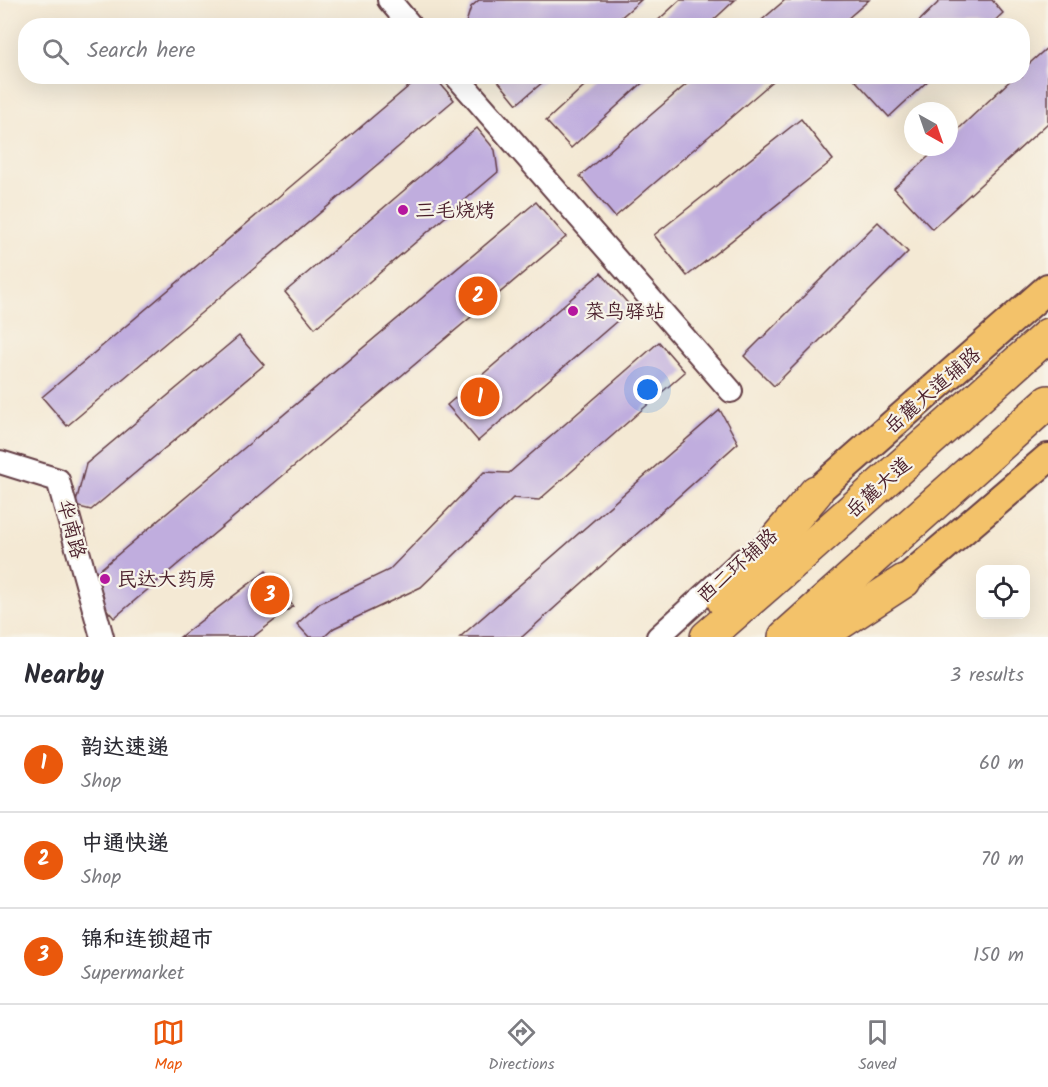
<!DOCTYPE html>
<html lang="en">
<head>
<meta charset="utf-8">
<style>
  body { margin:0; font-family:Kalam,"LXGW WenKai TC",sans-serif; background:#f7f7f7; color:#2b2b33 }
  .controls { position:absolute; right:18px; bottom:18px; display:grid; overflow:hidden; border-radius:12px; box-shadow:0 6px 24px #0002 }
  .controls button { width:54px; height:54px; display:grid; place-items:center; padding:0; border:0; border-bottom:2px solid #e1e1e2; background:#fff; color:#2b2b33; font:30px sans-serif }
  .compass { position:absolute; left:904px; top:102px; width:54px; height:54px; border-radius:50%; background:#fff; box-shadow:0 6px 24px #0002; rotate:140deg }
  .you { position:absolute; left:648px; top:390px; width:21px; height:21px; margin:-15px; border:4px solid #fff; border-radius:50%; background:#1a73e8; box-shadow:0 0 0 9px #1a73e833 }
  .badge { display:grid; place-items:center; width:39px; height:39px; border-radius:50%; background:#ea580c; color:#fff; font-size:20px; font-weight:700 }
  .pin { position:absolute; translate:-50% -50%; border:3px solid #fff; box-shadow:0 2px 6px #0006 }
  .list { margin:0; padding:0; list-style:none }
  h2 { display:flex; justify-content:space-between; align-items:center; height:78px; margin:0; padding:0 24px; font-size:26px }
  h2 small { font-size:20px; font-weight:400; color:#7c7c81 }
  .list li { display:grid; grid-template-columns:39px 1fr auto; gap:18px; align-items:center; box-sizing:border-box; height:96px; padding:0 24px; border-top:2px solid #e1e1e2 }
  .list b { display:block; font-size:22px; white-space:nowrap }
  .list p { margin:0; font-size:20px; white-space:nowrap; color:#7c7c81 }
  .list em { font-size:20px; font-style:normal; color:#7c7c81 }
  .icon { flex:none; width:33px; height:33px; fill:none; stroke:currentColor; stroke-width:2; stroke-linecap:round; stroke-linejoin:round }
  .map { position:relative; flex:none; width:1048px; height:637px; overflow:hidden }
  .search { position:absolute; background:#fff; box-shadow:0 6px 24px #0002; left:18px; right:18px; top:18px; height:66px; display:flex; align-items:center; gap:15px; box-sizing:border-box; padding:0 21px; border-radius:24px; color:#7c7c81; font-size:22px }
  .sheet { height:366px; background:#fff }
  nav { display:flex; justify-content:space-around; align-items:center; box-sizing:border-box; height:84px; border-top:2px solid #e1e1e2; background:#fff; font-size:16px; color:#7c7c81 }
  nav a { display:grid; justify-items:center; gap:3px }
  nav .on { color:#ea580c }
  .map>svg:first-child { display:block }
  .building { fill:#c0adde }
  .lines { fill:none; stroke-linecap:round; stroke-linejoin:round }
  .minor-casing { stroke:#643d44; stroke-width:26 }
  .major-casing { stroke:#643d44; stroke-width:32 }
  .highway-casing { stroke:#643d44; stroke-width:36 }
  .minor { stroke:#fff; stroke-width:22 }
  .major { stroke:#f3c26a; stroke-width:28 }
  .highway { stroke:#f3c26a; stroke-width:33 }
  .poi-dot { fill:#b5179e; stroke:#f7f3e8; stroke-width:2 }
  .labels { text-anchor:middle; stroke-width:4.5; stroke-linejoin:round; paint-order:stroke }
  .poi-label { font-size:20px; fill:#4a1f2b; stroke:#f7f3e8; text-anchor:start }
  .street-label { font-size:20px; fill:#4a1f2b; stroke:#f7f3e8 }
</style>
</head>
<body>
<div class="map">
<svg width="1048" height="637" viewBox="0 0 1048 637">
  <rect width="100%" height="100%" fill="#f7f3e8"/>
  <filter id="ink" filterUnits="userSpaceOnUse"><feTurbulence type="fractalNoise" baseFrequency=".0167" numOctaves="2"/><feDisplacementMap in="SourceGraphic" scale="12" xChannelSelector="R" yChannelSelector="G"/><feConvolveMatrix kernelMatrix="1 2 1 2 8 2 1 2 1" color-interpolation-filters="sRGB"/></filter>
  <filter id="wash" filterUnits="userSpaceOnUse"><feTurbulence type="fractalNoise" baseFrequency=".008" numOctaves="4" result="noise"/><feDisplacementMap in="SourceGraphic" scale="24" xChannelSelector="R" yChannelSelector="G"/><feGaussianBlur stdDeviation="1.35" result="paint"/><feColorMatrix in="noise" values="0 0 0 0 0 0 0 0 0 0 0 0 0 0 0 0 0 1.4 0 .05"/><feComposite in="paint" operator="in"/></filter>
  <g filter="url(#wash)">
    <rect width="100%" height="100%" fill="#f4e9d4"/>
    <g id="blocks">
      <g class="building">
        <polygon points="479,0 641,0 611,26 465,26 471,7"/>
        <polygon points="680,0 735,0 707,26 652,26"/>
        <polygon points="785,0 869,0 839,26 755,26"/>
        <polygon points="941,0 992,0 1003,13 989,26 914,26"/>
        <polygon points="1048,47 1048,123 932,229 894,188 939,147 949,147 949,138 1015,76 1022,76 1022,70"/>
        <polygon points="421,76 434,76 454,100 67,426 42,397"/>
        <polygon points="494,76 550,76 517,104"/>
        <polygon points="595,76 650,76 571,148 546,121"/>
        <polygon points="696,76 779,76 615,217 580,176"/>
        <polygon points="858,76 933,76 889,117 855,80"/>
        <polygon points="801,119 833,160 687,276 654,235"/>
        <polygon points="477,128 495,150 498,172 315,328 285,292"/>
        <polygon points="536,202 566,237 114,618 84,583"/>
        <polygon points="878,222 908,252 774,386 744,356"/>
        <polygon points="601,273 632,308 478,441 447,405"/>
        <polygon points="239,336 264,365 91,510 75,506 86,464"/>
        <polygon points="659,342 685,372 539,500 513,498 421,587 334,628 324,637 309,637 297,624 320,603 389,570 484,472 509,473"/>
        <polygon points="720,410 738,443 522,637 460,637"/>
        <polygon points="266,571 293,606 253,637 180,637"/>
      </g>
    </g>
  </g>
  <g filter="url(#ink)">
    <use href="#blocks" fill-opacity="0" stroke="#643d44" stroke-width="1.5"/>
    <g class="lines">
      <defs>
        <g id="minor">
          <polyline points="389,0 411,26"/>
          <polyline points="456,76 731,391"/>
          <polyline points="0,462 58,480 102,637"/>
          <polyline points="658,637 742,560"/>
        </g>
        <g id="major">
          <polyline points="816,492 1048,288"/>
          <polyline points="904,581 1048,458"/>
        </g>
        <g id="highway">
          <polyline points="724,601 816,492"/>
          <polyline points="707,637 806,551 1048,335"/>
          <polyline points="785,637 1048,402"/>
          <polyline points="818,637 904,581"/>
        </g>
      </defs>
      <use href="#minor" class="minor-casing"/>
      <use href="#major" class="major-casing"/>
      <use href="#highway" class="highway-casing"/>
      <use href="#minor" class="minor"/>
      <use href="#major" class="major"/>
      <use href="#highway" class="highway"/>
    </g>
  </g>
  <g class="poi-dot">
    <circle cx="403" cy="210" r="6"/>
    <circle cx="573" cy="311" r="6"/>
    <circle cx="105" cy="579" r="6"/>
  </g>
  <g class="labels">
    <g class="poi-label">
      <text x="415" y="217">三毛烧烤</text>
      <text x="585" y="318">菜鸟驿站</text>
      <text x="117" y="586">民达大药房</text>
    </g>
    <g class="street-label">
      <text transform="translate(932 390) rotate(-41)" y="7">岳麓大道辅路</text>
      <text transform="translate(878 487) rotate(-42)" y="7">岳麓大道</text>
      <text transform="translate(72 529) rotate(75)" y="7">华南路</text>
      <text transform="translate(737 565) rotate(-42)" y="7">西二环辅路</text>
    </g>
  </g>
</svg>
<div class="controls">
<button><svg class="icon" aria-label="locate" viewBox="0 0 24 24"><circle cx="12" cy="12" r="6"/><path d="M12 2v4M12 18v4M2 12h4M18 12h4"/></svg></button>
</div>
<svg class="compass" viewBox="-18 -18 36 36"><path d="M0-13l5 13h-10z" fill="#e53935"/><path d="M0 13l5-13h-10z" fill="#7c7c81"/></svg>
<div class="you"></div>
<div class="pin badge" style="left:480px;top:397px">1</div>
<div class="pin badge" style="left:478px;top:296px">2</div>
<div class="pin badge" style="left:270px;top:595px">3</div>
<div class="search"><svg class="icon" aria-label="search" viewBox="0 0 24 24"><circle cx="10" cy="10" r="6"/><path d="M15 15l6 6"/></svg>Search here</div>
</div>
<section class="sheet">
<h2>Nearby<small>3 results</small></h2>
<ul class="list">
<li><span class="badge">1</span><div><b>韵达速递</b><p>Shop</p></div><em>60 m</em></li>
<li><span class="badge">2</span><div><b>中通快递</b><p>Shop</p></div><em>70 m</em></li>
<li><span class="badge">3</span><div><b>锦和连锁超市</b><p>Supermarket</p></div><em>150 m</em></li>
</ul>
</section>
<nav>
<a class="on"><svg class="icon" aria-label="map" viewBox="0 0 24 24"><path d="M3 6l6-2 6 2 6-2v14l-6 2-6-2-6 2zM9 4v14M15 6v14"/></svg>Map</a>
<a><svg class="icon" aria-label="directions" viewBox="0 0 24 24"><path d="M12 3l9 9-9 9-9-9zM9 14v-3h6M13 9l2 2-2 2"/></svg>Directions</a>
<a><svg class="icon" aria-label="saved" viewBox="0 0 24 24"><path d="M7 4h10v16l-5-4-5 4z"/></svg>Saved</a>
</nav>
</body>
</html>
